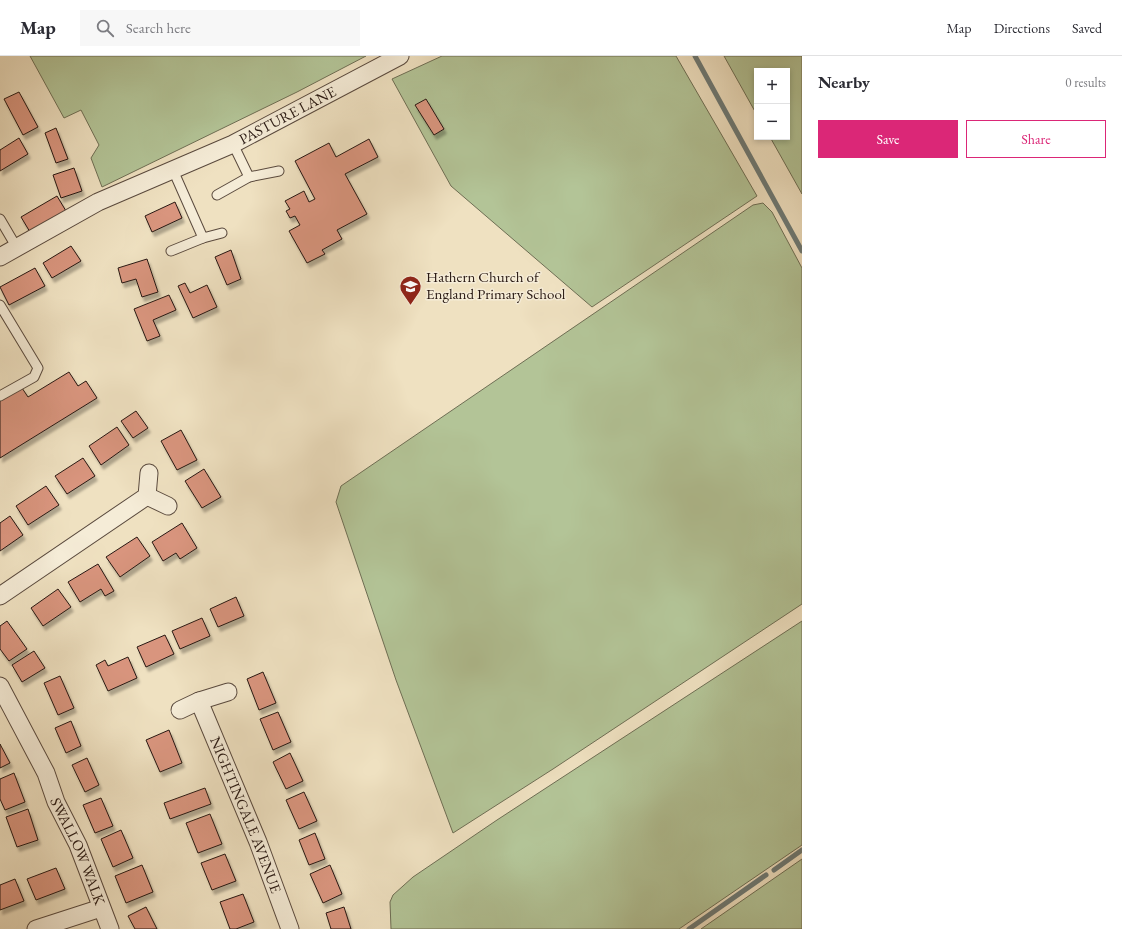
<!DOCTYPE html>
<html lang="en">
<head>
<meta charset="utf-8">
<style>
  body { margin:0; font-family:"EB Garamond",serif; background:#f7f7f7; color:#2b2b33 }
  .controls { position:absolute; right:12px; top:12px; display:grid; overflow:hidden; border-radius:0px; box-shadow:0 2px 6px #0003 }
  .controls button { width:36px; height:36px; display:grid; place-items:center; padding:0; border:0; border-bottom:1px solid #e1e1e2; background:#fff; color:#2b2b33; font:20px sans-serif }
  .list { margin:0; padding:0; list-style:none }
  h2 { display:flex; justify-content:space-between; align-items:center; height:52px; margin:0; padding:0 16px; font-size:17px }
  h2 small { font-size:13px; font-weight:400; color:#7c7c81 }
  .actions { display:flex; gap:8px; padding:12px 16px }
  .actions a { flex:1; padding:9px 0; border:1px solid #db2777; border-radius:0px; text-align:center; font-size:14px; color:#db2777 }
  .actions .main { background:#db2777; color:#fff }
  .icon { flex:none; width:22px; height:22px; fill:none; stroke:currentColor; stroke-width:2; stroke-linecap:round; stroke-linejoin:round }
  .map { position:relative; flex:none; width:802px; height:873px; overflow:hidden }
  header { display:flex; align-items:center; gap:24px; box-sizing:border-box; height:56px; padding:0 20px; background:#fff; border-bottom:1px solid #e1e1e2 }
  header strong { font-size:19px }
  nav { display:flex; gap:22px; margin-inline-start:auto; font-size:14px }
  .search { width:280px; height:36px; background:#f7f7f7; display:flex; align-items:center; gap:10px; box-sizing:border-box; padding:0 14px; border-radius:0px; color:#7c7c81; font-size:15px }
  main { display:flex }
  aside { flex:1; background:#fff }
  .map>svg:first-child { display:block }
  .green { fill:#b3c497; stroke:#6e6e54 }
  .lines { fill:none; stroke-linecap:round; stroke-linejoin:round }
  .stream { stroke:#6d7a76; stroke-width:5 }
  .building { fill:#d9957e; stroke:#281812; filter:url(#shadow) }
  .service-casing { stroke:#5a4a3e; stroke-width:11 }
  .minor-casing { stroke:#5a4a3e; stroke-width:19 }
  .service { stroke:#f5ecd7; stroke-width:9 }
  .minor { stroke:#f5ecd7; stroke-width:17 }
  .labels { text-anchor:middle; stroke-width:3; stroke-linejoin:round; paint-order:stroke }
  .street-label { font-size:15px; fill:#281812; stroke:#f5ecd7 }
  .poi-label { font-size:15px; fill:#281812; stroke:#f5ecd7; text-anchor:start }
</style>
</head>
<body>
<header>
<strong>Map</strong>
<div class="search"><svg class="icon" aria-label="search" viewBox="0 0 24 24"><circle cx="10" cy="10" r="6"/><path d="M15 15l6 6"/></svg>Search here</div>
<nav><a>Map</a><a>Directions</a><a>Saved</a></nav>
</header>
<main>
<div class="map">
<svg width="802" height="873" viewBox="0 0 802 873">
  <defs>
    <filter id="shadow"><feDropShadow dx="2.5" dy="4.5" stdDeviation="1" flood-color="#0004"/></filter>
  </defs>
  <rect width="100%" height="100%" fill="#efe1c1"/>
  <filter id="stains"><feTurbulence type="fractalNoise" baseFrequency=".005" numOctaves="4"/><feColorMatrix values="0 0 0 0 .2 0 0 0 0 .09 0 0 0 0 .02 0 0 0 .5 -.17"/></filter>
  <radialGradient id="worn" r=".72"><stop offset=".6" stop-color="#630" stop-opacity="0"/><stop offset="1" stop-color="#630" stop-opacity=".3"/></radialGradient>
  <g class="green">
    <polygon points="30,0 366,0 297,36 102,131 91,102 99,89 81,54 64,62"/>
    <polygon points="442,0 676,0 757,140 592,251 451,130 392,23"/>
    <polygon points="724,0 802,0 802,138 770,81 787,81 787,15 757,15 757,59"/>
    <polygon points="763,147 772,156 802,212 802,548 553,713 453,777 396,624 336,446 341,430 753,149"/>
    <polygon points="802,565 802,789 679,873 391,873 390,846 393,839 413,821 497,764"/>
    <polygon points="802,803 802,873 701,873"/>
  </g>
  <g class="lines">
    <g class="stream">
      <polyline points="695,0 802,195"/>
      <polyline points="774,814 802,794"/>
      <polyline points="689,873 766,819"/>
    </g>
  </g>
  <g class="building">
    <polygon points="19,36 38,71 23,79 4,43"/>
    <polygon points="426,43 444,73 434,79 415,49"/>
    <polygon points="56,72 68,103 56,107 45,77"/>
    <polygon points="19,82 28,98 0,115 0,94"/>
    <polygon points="369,83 378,101 345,118 367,158 337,174 342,183 322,194 325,198 307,207 289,175 300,169 295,160 290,162 286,155 290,153 285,145 304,135 309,146 315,143 295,105 329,87 336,101"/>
    <polygon points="74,112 82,135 61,142 53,119"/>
    <polygon points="57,140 66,155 30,176 21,161"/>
    <polygon points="175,146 182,162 152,176 145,160"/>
    <polygon points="71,190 81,205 52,222 43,207"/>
    <polygon points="231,194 241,223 227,229 215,201"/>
    <polygon points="147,203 158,236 142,241 136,223 122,227 118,212"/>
    <polygon points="35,212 45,230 9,249 0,231"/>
    <polygon points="185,227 190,237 207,229 217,251 193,262 178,230"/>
    <polygon points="169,239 176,254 153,264 160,280 147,285 134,253"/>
    <polygon points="69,316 78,330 86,325 97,342 0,402 0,345 22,332 28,341"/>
    <polygon points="136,355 148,372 133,382 121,365"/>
    <polygon points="117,371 129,389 101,409 89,390"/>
    <polygon points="181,374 197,404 177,414 161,385"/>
    <polygon points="83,402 95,420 67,438 55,420"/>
    <polygon points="204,413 221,441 202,452 185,425"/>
    <polygon points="46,430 59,449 28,469 16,450"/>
    <polygon points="10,460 23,479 0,495 0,467"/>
    <polygon points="182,467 197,492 180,503 176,497 163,505 152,486"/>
    <polygon points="137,481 150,500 120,521 106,501"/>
    <polygon points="98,508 114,535 105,540 101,533 80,546 68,526"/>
    <polygon points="58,533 71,551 43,570 31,552"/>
    <polygon points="236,541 244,560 218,571 210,553"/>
    <polygon points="202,562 210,580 180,593 172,575"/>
    <polygon points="7,565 27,593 9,605 0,593 0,570"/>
    <polygon points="165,579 174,598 146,611 137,591"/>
    <polygon points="34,595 45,612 22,626 12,609"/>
    <polygon points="128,601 137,622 108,635 96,609 105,604 108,610"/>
    <polygon points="263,616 276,647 259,654 247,623"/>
    <polygon points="60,620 74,652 58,659 44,627"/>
    <polygon points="278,656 291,686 273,694 260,663"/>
    <polygon points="71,665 81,690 66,697 55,672"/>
    <polygon points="169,674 182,707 160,716 146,684"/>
    <polygon points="0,688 10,707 0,712"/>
    <polygon points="290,697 303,725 286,733 273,706"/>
    <polygon points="87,702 99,729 85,736 72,709"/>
    <polygon points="14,717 25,746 5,754 0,743 0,723"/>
    <polygon points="205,732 211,748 170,763 164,747"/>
    <polygon points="304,736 317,765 299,773 286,744"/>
    <polygon points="101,742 113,770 95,777 83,749"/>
    <polygon points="28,753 38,784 17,791 6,761"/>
    <polygon points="210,758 222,788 198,797 186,767"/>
    <polygon points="121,774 133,802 113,811 101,783"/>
    <polygon points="315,777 325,803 309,809 299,784"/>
    <polygon points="225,798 236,825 212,834 201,807"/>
    <polygon points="142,809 153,836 126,847 115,820"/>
    <polygon points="330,809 342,838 323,847 310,818"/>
    <polygon points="56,812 65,833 36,844 27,823"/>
    <polygon points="15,823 24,845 0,854 0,829"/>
    <polygon points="243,838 254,866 236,873 230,873 220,846"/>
    <polygon points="146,851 157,873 135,873 128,860"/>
    <polygon points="344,851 351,873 331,873 326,857"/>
  </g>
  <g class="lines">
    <defs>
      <g id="service">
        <polyline points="233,88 249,121"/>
        <polyline points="173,114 203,182 222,177"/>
        <polyline points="217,139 249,121 279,115"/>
        <polyline points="0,163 17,192"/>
        <polyline points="171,195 203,182"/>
        <polyline points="0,249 38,312 34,321 0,340"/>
      </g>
      <g id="minor">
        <path id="s1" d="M0,201L98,146L233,88L400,0"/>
        <polyline points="147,440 168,450"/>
        <polyline points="0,540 147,440 149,417"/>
        <path id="s2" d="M0,630L46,717L56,746L78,789L110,873"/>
        <path id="s3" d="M199,645L258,786L290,873"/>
        <polyline points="180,654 199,645 228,636"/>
        <polyline points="36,873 101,852"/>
      </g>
    </defs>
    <use href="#service" class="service-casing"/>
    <use href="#minor" class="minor-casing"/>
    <use href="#service" class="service"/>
    <use href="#minor" class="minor"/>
  </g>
  <defs>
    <symbol id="school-pin" viewBox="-11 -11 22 30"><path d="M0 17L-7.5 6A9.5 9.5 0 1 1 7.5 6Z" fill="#8f2418" stroke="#f5ecd7"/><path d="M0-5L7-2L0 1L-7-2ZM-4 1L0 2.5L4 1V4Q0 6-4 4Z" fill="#fff"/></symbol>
  </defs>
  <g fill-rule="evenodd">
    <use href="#school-pin" x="398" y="218" width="25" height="34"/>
  </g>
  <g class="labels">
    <g class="street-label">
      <text dy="5" stroke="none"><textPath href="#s1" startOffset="321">PASTURE LANE</textPath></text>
      <text dy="5" stroke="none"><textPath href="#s3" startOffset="123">NIGHTINGALE AVENUE</textPath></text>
      <text dy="5" stroke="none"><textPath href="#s2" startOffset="183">SWALLOW WALK</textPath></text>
    </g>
    <g class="poi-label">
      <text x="426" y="226">Hathern Church of<tspan x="426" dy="17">England Primary School</tspan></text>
    </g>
  </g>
  <rect width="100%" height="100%" filter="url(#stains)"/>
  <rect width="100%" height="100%" fill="url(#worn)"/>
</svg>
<div class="controls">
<button>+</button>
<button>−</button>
</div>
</div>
<aside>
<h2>Nearby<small>0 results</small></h2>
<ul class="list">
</ul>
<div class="actions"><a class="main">Save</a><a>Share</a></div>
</aside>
</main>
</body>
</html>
